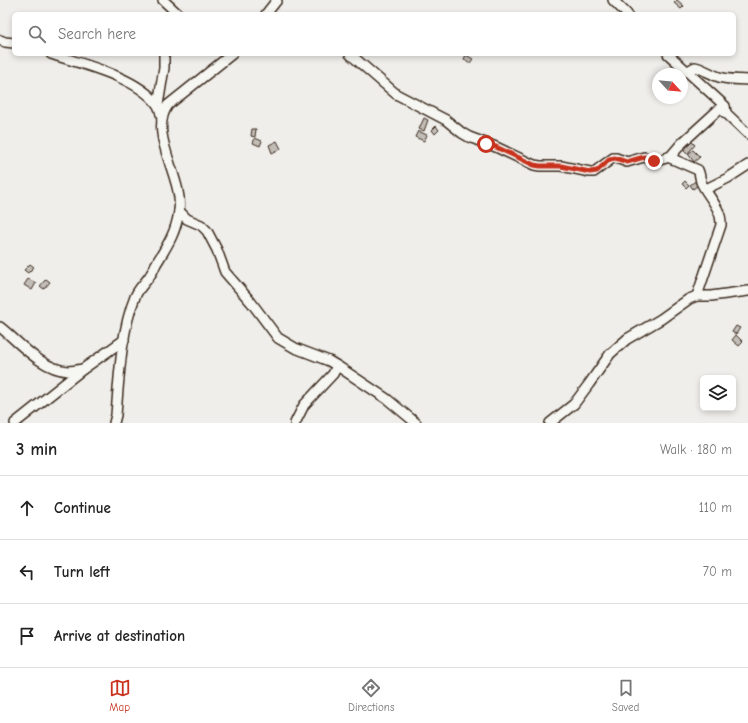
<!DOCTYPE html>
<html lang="en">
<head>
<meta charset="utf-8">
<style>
  body { margin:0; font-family:"Comic Neue",sans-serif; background:#f2f2f2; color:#222 }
  .controls { position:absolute; right:12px; bottom:12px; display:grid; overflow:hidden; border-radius:6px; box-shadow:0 2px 6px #0003 }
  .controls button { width:36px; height:36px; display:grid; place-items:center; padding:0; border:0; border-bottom:1px solid #e0e0e0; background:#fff; color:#222; font:20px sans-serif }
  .compass { position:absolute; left:652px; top:68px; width:36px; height:36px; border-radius:50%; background:#fff; box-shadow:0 2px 6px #0003; rotate:116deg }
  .stop { position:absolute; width:12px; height:12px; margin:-9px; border:3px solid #c8321e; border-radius:50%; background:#fff }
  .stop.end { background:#c8321e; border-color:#fff; box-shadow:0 1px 4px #0008 }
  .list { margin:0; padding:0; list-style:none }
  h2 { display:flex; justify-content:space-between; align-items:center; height:52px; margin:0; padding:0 16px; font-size:17px }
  h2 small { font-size:13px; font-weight:400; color:#767676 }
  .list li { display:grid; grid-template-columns:26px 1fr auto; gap:12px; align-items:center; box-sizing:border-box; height:64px; padding:0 16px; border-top:1px solid #e0e0e0 }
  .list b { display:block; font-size:15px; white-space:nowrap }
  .list em { font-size:13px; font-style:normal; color:#767676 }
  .icon { flex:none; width:22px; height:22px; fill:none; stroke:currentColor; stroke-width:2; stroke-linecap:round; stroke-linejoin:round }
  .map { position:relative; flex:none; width:748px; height:423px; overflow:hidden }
  .search { position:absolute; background:#fff; box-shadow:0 2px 6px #0003; left:12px; right:12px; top:12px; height:44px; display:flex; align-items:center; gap:10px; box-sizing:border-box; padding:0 14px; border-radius:6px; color:#767676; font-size:15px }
  .sheet { height:244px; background:#fff }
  nav { display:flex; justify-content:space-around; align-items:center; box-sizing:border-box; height:56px; border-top:1px solid #e0e0e0; background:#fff; font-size:11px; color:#767676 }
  nav a { display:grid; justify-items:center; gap:2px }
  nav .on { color:#c8321e }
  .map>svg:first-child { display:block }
  .building { fill:#c2bdb7; stroke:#3b2a1e }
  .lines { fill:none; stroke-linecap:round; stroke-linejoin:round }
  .minor-casing { stroke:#3b2a1e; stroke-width:12 }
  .minor { stroke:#f6f6f2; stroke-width:9 }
  .route { stroke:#c8321e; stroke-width:5 }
</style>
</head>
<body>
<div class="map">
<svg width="748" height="423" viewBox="0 0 748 423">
  <rect width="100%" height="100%" fill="#efeeea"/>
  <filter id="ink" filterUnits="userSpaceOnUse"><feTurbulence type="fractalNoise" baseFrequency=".025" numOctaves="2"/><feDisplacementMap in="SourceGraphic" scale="8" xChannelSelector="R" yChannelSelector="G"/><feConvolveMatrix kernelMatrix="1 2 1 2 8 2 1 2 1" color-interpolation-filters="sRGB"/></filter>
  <g filter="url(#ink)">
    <g class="building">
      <polygon points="677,0 684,6 681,9 674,3"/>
      <polygon points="466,55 473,59 470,63 464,59"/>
      <polygon points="424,118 428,120 424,131 419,129"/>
      <polygon points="436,126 439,130 435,134 432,130"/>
      <polygon points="252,129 256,129 255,137 251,136"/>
      <polygon points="418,131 427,135 424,141 415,137"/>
      <polygon points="255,138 262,141 260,146 253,143"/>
      <polygon points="277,141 281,149 272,153 269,145"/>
      <polygon points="692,142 695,145 687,154 683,150"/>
      <polygon points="693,150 700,157 694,162 688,154"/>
      <polygon points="697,180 700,184 693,189 690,185"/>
      <polygon points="685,181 689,185 686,188 682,184"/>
      <polygon points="30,264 34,267 28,273 24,270"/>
      <polygon points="28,279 36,283 32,290 24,285"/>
      <polygon points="46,279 50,282 44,289 40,286"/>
      <polygon points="736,326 740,328 736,334 732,332"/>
      <polygon points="736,335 743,342 739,346 732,340"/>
    </g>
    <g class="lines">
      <defs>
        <g id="minor">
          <polyline points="163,0 178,14"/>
          <polyline points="613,0 627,14"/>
          <polyline points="266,14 277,0"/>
          <polyline points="0,40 5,42 14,43"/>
          <path d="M51,54C82,64 137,77 157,104C160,108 161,114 162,119"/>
          <polyline points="350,54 396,94 446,120 462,133 469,137 496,147 534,165 540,166 561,166 590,172 594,172 613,158 616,158 627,162 644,157 656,161 670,157 682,143 717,111 720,109 726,113"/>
          <polyline points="668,54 725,106 726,113 748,134"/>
          <path d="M688,71L695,67C704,69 710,74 719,77C728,80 738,79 748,80"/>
          <polyline points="158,105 164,68 164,54"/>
          <path d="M668,157L698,170C700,174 700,178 701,182C707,196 722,208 721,225L697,296"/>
          <polyline points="706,189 728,178 748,165"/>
          <polyline points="179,211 187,219 201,225 207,231 217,250 225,272 251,302 278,338 295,348 329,361 339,367 387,399 416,423"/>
          <path d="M0,327C19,342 42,370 68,371C73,371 78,370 83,369"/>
          <polyline points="15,423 83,369 124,340"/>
          <path d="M114,423L116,415C119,378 121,331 135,297C138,289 144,284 149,277C152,273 154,269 156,264C167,246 176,233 179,211C184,178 147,134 168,105L232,54"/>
          <polyline points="295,423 304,405 333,374 337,366"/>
          <polyline points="550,423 574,404 589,384 610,354 627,339 661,319 689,299 697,296 711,296 748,291"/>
        </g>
      </defs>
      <use href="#minor" class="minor-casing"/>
      <use href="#minor" class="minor"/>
    </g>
  </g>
  <g class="lines" filter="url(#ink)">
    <polyline class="route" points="486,144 496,147 534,165 540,166 561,166 590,172 597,171 610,159 615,158 627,162 644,157 654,161"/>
  </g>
</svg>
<div class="controls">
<button><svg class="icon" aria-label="layers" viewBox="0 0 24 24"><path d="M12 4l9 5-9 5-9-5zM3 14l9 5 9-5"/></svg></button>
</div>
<svg class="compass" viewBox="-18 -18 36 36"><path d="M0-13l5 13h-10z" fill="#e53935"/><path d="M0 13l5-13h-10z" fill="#767676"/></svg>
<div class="stop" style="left:486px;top:144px"></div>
<div class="stop end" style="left:654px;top:161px"></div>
<div class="search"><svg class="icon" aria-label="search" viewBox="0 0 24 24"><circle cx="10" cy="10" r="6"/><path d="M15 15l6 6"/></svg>Search here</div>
</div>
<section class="sheet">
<h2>3 min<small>Walk · 180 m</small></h2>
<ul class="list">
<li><svg class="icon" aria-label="ahead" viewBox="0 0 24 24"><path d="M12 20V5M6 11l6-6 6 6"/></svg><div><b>Continue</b></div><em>110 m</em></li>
<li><svg class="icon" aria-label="left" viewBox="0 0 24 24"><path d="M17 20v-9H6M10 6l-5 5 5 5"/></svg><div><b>Turn left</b></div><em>70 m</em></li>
<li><svg class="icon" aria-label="arrive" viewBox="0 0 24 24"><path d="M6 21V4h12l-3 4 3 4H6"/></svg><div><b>Arrive at destination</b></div></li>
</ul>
</section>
<nav>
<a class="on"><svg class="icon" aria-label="map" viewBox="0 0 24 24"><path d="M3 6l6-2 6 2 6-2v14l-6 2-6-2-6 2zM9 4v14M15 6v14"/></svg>Map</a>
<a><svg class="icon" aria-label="directions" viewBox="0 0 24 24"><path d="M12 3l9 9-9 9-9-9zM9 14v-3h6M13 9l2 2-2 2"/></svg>Directions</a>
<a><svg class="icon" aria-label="saved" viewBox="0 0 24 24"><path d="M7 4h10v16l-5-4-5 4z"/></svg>Saved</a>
</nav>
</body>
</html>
